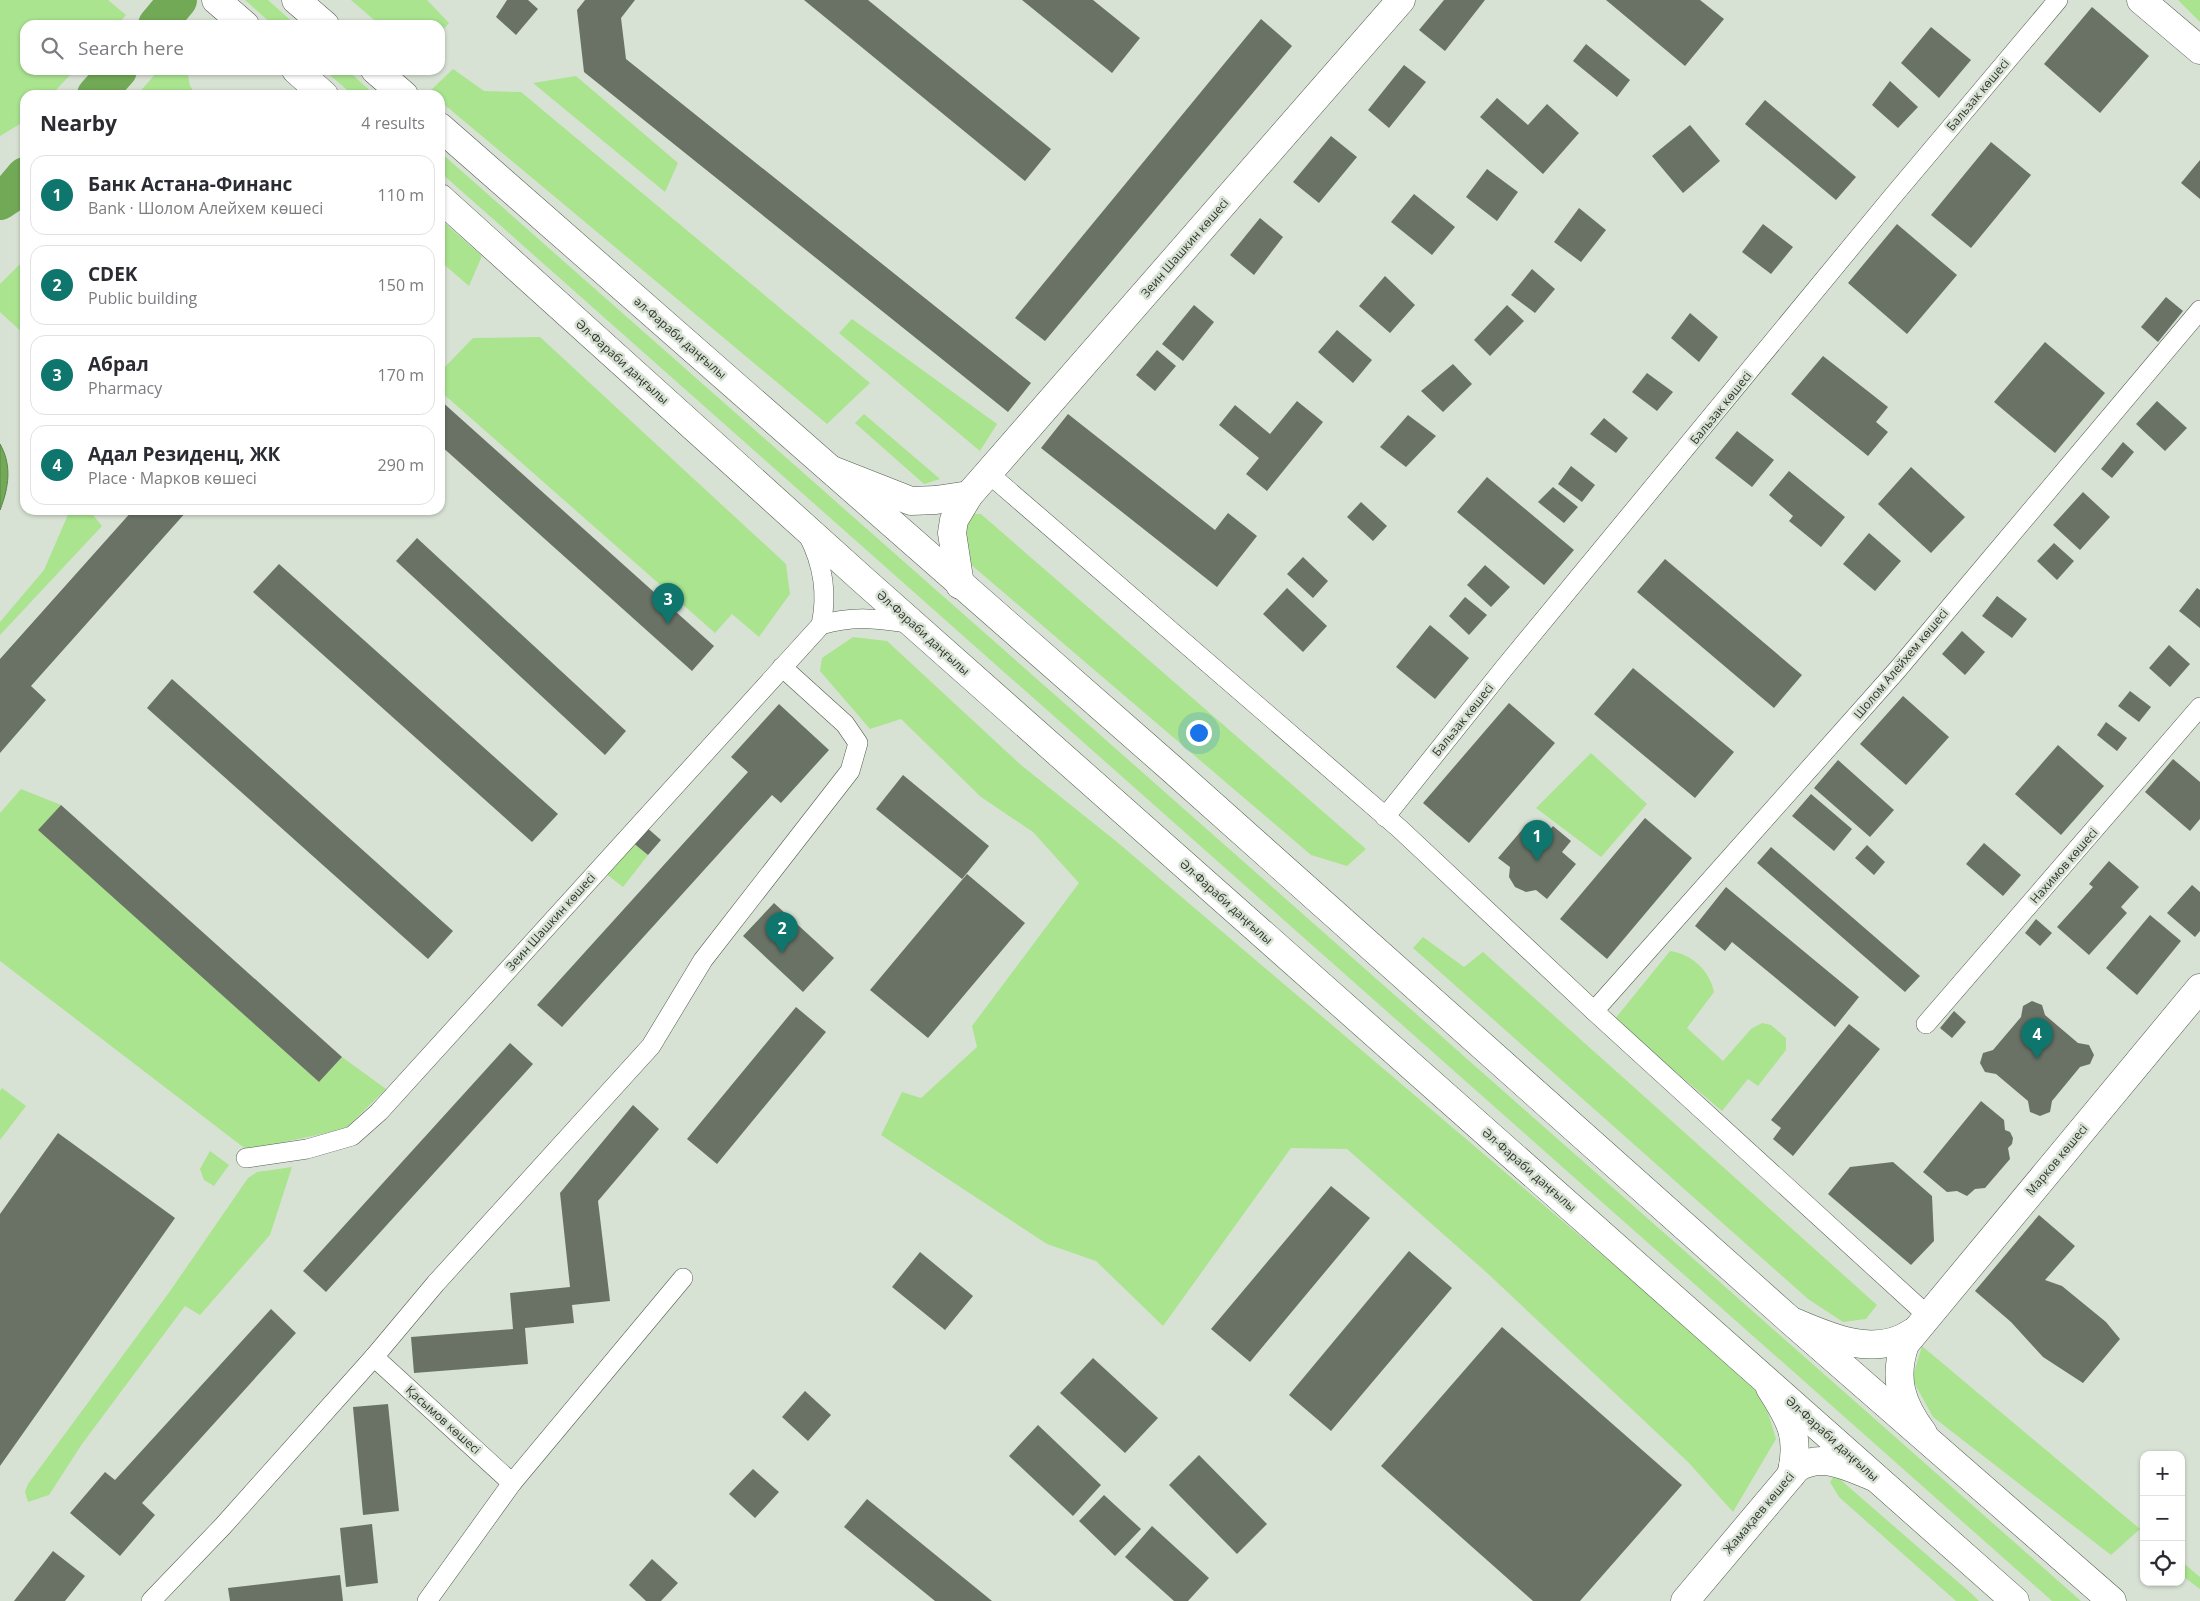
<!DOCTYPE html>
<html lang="en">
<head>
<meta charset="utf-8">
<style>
  body { margin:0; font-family:"Open Sans",sans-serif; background:#f2f2f3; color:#2b2b33 }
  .controls { position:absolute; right:15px; bottom:15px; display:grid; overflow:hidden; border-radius:10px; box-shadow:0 1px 4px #0004 }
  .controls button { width:45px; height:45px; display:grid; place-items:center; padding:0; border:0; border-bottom:1px solid #e1e1e2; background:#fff; color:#2b2b33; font:25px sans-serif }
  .you { position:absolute; left:1198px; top:732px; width:18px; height:18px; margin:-12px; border:4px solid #fff; border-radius:50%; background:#1a73e8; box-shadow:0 0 0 8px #1a73e833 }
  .badge { display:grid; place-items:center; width:32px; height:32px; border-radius:50%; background:#0f766e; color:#fff; font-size:16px; font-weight:700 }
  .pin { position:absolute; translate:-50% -41px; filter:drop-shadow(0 1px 2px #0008) }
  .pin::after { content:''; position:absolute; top:26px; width:18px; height:15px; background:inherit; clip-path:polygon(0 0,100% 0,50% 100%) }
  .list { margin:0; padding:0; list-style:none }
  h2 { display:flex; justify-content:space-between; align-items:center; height:65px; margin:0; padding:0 20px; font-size:21px }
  h2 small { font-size:16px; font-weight:400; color:#7c7c81 }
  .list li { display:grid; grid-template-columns:32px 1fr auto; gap:15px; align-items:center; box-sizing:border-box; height:80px; margin:0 10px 10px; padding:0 10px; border:1px solid #e1e1e2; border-radius:15px }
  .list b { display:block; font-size:19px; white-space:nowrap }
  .list p { margin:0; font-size:16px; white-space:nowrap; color:#7c7c81 }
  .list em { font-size:16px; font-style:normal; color:#7c7c81 }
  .icon { flex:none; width:28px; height:28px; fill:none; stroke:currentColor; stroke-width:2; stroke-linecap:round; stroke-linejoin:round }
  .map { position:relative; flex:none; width:2200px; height:1601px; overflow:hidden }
  .search { position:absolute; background:#fff; box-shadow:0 1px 4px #0004; left:20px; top:20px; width:425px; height:55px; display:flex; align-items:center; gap:12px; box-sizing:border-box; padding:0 18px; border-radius:15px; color:#7c7c81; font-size:19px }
  .panel { position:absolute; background:#fff; box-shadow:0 1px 4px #0004; left:20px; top:90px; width:425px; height:425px; border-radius:15px }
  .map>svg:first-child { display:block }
  .green { fill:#aae48f }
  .water { fill:#71a956; stroke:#5e864a }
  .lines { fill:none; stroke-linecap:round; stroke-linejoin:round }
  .river { stroke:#71a956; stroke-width:38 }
  .building { fill:#697265 }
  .street-casing { stroke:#535c50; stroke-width:20 }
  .secondary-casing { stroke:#535c50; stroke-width:29 }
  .primary-casing { stroke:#535c50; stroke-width:29 }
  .street { stroke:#fff; stroke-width:19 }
  .secondary { stroke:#fff; stroke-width:28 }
  .primary { stroke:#fff; stroke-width:28 }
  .labels { text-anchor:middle; stroke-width:5; stroke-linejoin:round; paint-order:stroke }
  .street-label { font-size:12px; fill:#31352f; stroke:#d8e2d4 }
</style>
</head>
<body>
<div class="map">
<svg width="2200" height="1601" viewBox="0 0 2200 1601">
  <rect width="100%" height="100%" fill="#d8e2d4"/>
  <g class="green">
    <polygon points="0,0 108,0 126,15 117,25 25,25 25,70 75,70 51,95 25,95 25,121 0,136"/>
    <polygon points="245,0 268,0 296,25 273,25"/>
    <polygon points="351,0 427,0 449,23 440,33 440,25 380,25"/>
    <polygon points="2178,0 2200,0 2200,22"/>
    <polygon points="453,69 484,91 521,92 870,383 827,424 440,101 440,95 432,95 429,92"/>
    <polygon points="159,70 187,70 190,86 196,95 137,95"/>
    <polygon points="324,70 347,70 375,95 353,95"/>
    <polygon points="576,76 678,163 665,192 533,83"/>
    <polygon points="440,152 2081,1601 2052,1601 440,172"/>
    <polygon points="440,219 482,256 469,286 440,261"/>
    <polygon points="25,248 25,335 0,312 0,284 21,263 20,254"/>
    <polygon points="852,319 997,424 980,451 839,333"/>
    <polygon points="540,337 786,564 790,594 759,637 732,614 715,633 440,391 440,372 473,338"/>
    <polygon points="864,414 940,479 924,484 855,423"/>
    <polygon points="70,510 89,510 102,526 0,635 0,622 44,570"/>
    <polygon points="969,514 981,514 1366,849 1347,866 1311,855 962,557"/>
    <polygon points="853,637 887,641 1021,765 1117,842 1761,1390 1776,1439 1733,1512 1688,1462 1486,1272 1347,1149 1291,1148 1163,1326 1096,1261 1047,1244 881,1135 902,1092 921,1098 977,1047 972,1026 1079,883 1033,832 981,797 901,719 870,729 820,671 822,658"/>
    <polygon points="1591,753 1647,804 1601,857 1536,808"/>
    <polygon points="21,789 61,805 39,830 319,1082 342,1057 386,1089 345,1129 247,1150 0,961 0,813"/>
    <polygon points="632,842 648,855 623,887 605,873"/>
    <polygon points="1423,937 1464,967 1483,952 1877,1305 1866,1319 1843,1322 1808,1299 1413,948"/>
    <path d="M1670,951C1692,954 1710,971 1714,992L1687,1028L1723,1061L1751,1029L1762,1023L1771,1025L1786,1038V1050L1758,1086L1748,1079L1722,1111L1614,1020Z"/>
    <polygon points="2,1088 26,1106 0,1140 0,1091"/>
    <polygon points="210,1151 229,1165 214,1186 204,1180 200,1169"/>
    <polygon points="292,1167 270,1235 200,1315 185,1306 82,1444 49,1495 28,1502 25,1492 28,1484 168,1294 248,1178 257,1172"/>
    <polygon points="1922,1346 2140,1529 2111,1555 1933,1417 1912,1379"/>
    <polygon points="1835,1475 1973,1595 1979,1601 1956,1601 1839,1497 1830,1482"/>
    <polygon points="2181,1561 2200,1577 2200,1589 2181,1575"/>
  </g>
  <path class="water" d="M0,444C12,465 9,487 0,510Z"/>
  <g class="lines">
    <g class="river">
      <polyline points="157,25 178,0"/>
      <polyline points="96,95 118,70"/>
      <polyline points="0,201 9,195 25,176"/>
    </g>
  </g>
  <g class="building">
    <polygon points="507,0 528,0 538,9 516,35 496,17"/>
    <polygon points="585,0 635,0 621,18 626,59 1031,383 1008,412 584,72 577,10"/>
    <polygon points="804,0 868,0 1051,149 1025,181"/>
    <polygon points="1022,0 1093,0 1140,38 1112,73"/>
    <polygon points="1444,0 1485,0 1445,51 1419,30"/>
    <polygon points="1606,0 1700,0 1724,19 1685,66"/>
    <polygon points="2092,7 2149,56 2100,113 2044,64"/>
    <polygon points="1261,19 1292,46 1045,341 1015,318"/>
    <polygon points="1931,27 1971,60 1939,98 1901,63"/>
    <polygon points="1586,44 1630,80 1617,97 1573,61"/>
    <polygon points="1404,65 1426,82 1389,128 1368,110"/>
    <polygon points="1890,81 1918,107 1898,128 1872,105"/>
    <polygon points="1497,98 1528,125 1547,104 1579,133 1543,174 1480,117"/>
    <polygon points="1765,100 1856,177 1836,200 1745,124"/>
    <polygon points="1690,125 1720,161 1683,193 1652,156"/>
    <polygon points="1331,136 1357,157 1319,203 1293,182"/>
    <polygon points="1991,142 2031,175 1971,248 1931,215"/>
    <polygon points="2200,160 2200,199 2181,183"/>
    <polygon points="1487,169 1518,192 1497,221 1466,197"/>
    <polygon points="1414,194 1455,227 1432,255 1391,222"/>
    <polygon points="1579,208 1606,230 1581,262 1554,242"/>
    <polygon points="1260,218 1283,237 1254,275 1230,255"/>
    <polygon points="1763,224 1793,247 1771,274 1742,252"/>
    <polygon points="1897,224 1957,275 1907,334 1848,283"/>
    <polygon points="1532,269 1555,289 1535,313 1511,295"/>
    <polygon points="1385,276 1415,305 1390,333 1359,306"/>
    <polygon points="2166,297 2183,311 2158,342 2141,327"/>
    <polygon points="1194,305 1214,322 1183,361 1162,344"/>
    <polygon points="1507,305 1524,321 1490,356 1474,340"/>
    <polygon points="1690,313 1718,337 1699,362 1671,338"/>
    <polygon points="1337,330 1372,360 1353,383 1318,352"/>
    <polygon points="2045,342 2105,393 2055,453 1994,402"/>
    <polygon points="1157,350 1176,366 1155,391 1136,375"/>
    <polygon points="1823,356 1888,407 1876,422 1888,432 1868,456 1791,394"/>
    <polygon points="1453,364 1472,384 1443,412 1421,391"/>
    <polygon points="1647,373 1673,392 1657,411 1632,392"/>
    <polygon points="440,400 714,646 692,671 440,445"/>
    <polygon points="1297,401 1323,422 1267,491 1246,474 1259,458 1219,425 1235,405 1270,434"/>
    <polygon points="2157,401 2187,428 2165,451 2136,424"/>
    <polygon points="1068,414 1215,530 1228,513 1257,536 1217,587 1041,448"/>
    <polygon points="1408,415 1436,436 1406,467 1380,447"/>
    <polygon points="1604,418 1628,438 1616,453 1590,434"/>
    <polygon points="1737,431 1774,460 1752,487 1715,458"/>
    <polygon points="2123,442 2134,452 2112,478 2101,469"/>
    <polygon points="1571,466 1595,485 1582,502 1558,484"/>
    <polygon points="1911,467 1965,517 1931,553 1878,504"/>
    <polygon points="1789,471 1845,517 1821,547 1789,521 1793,516 1769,495"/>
    <polygon points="1487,477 1574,550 1544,585 1457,512"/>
    <polygon points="1553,487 1578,507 1564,523 1538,502"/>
    <polygon points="2083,492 2110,517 2080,550 2053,525"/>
    <polygon points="1361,502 1387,526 1373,541 1347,517"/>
    <polygon points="133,510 187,511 31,686 46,700 0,753 0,659"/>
    <polygon points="1869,533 1901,561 1875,591 1843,564"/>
    <polygon points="417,538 626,731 605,755 396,561"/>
    <polygon points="2054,543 2074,561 2057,580 2037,561"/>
    <polygon points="1303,557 1328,581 1313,598 1287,574"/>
    <polygon points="1665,559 1802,675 1774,708 1637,592"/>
    <polygon points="279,564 558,814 532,842 253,592"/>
    <polygon points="1485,565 1510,587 1491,607 1467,585"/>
    <polygon points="1287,588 1327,626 1303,652 1263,614"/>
    <polygon points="2197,588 2200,590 2200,628 2179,611"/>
    <polygon points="1997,596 2027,619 2012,638 1982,616"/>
    <polygon points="1465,597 1487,615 1469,635 1449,616"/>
    <polygon points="1430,625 1469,658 1435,699 1396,667"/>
    <polygon points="1962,631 1985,652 1965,675 1942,654"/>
    <polygon points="2169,645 2190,664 2170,687 2149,668"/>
    <polygon points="1633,668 1734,752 1695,798 1594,714"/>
    <polygon points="172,679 453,931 428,959 147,708"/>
    <polygon points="2130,691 2151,707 2139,722 2118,706"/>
    <polygon points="1903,696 1949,737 1906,785 1860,744"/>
    <polygon points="1509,703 1555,743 1469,843 1423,803"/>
    <polygon points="779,704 829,750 781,803 772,795 562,1027 537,1005 748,772 731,757"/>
    <polygon points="2106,722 2127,738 2117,751 2097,735"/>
    <polygon points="2058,745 2104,786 2061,835 2015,794"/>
    <polygon points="2173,759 2200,782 2200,819 2190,831 2145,792"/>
    <polygon points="1838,760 1894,810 1870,837 1814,788"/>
    <polygon points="903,775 989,846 962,879 876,809"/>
    <polygon points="1811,794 1852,829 1834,851 1792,816"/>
    <polygon points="61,805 342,1057 319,1082 38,830"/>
    <polygon points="1645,818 1692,858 1607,959 1560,919"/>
    <polygon points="1527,824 1543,838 1553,826 1571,841 1562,852 1576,864 1547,899 1536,890 1526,892 1515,887 1509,877 1510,867 1498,858"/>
    <polygon points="645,826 661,840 648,855 632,842"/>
    <polygon points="1984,843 2021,875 2003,896 1966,864"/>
    <polygon points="1867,845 1885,862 1874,875 1855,858"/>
    <polygon points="1771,847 1920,976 1905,992 1757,863"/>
    <polygon points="2109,861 2139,887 2121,907 2127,913 2089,955 2057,927 2093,887 2089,884"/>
    <polygon points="967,874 1025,923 928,1038 870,990"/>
    <polygon points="2192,885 2200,892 2200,931 2195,937 2167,913"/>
    <polygon points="1726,887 1859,997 1835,1027 1732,942 1725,951 1695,926"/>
    <polygon points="774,903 834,958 803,992 743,936"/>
    <polygon points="2150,915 2181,941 2137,995 2106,968"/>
    <polygon points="2036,919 2052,933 2040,946 2025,933"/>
    <polygon points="2032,1001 2042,1005 2045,1015 2078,1043 2089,1045 2094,1055 2090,1064 2080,1067 2052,1101 2050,1112 2040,1116 2030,1112 2028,1101 1996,1074 1985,1072 1980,1063 1983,1053 1993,1050 2021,1017 2023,1006"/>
    <polygon points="796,1007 826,1032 717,1164 687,1139"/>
    <polygon points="1954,1011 1966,1022 1952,1038 1940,1028"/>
    <polygon points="1849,1024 1880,1049 1793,1156 1773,1139 1781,1128 1771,1120"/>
    <polygon points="510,1043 533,1064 326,1292 303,1271"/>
    <polygon points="1981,1101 2004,1120 2005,1130 2010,1132 2013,1138 2012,1144 2008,1148 2010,1159 1985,1188 1975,1189 1967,1196 1957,1191 1947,1192 1923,1172"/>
    <polygon points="633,1105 659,1129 598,1201 610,1301 572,1305 574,1323 525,1328 528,1364 414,1373 411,1337 513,1329 510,1293 570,1287 560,1193"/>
    <polygon points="58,1133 175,1218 0,1466 0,1214"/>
    <polygon points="1893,1162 1932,1196 1934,1241 1911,1265 1828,1194 1850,1167"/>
    <polygon points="1331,1186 1370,1218 1250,1362 1211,1329"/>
    <polygon points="2039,1215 2075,1246 2045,1280 2062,1286 2106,1322 2120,1339 2083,1383 2043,1357 2011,1322 1975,1291"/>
    <polygon points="1409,1251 1452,1288 1331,1431 1289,1395"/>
    <polygon points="920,1252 973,1296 945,1330 892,1287"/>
    <polygon points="271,1309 296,1333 142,1503 155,1515 120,1556 70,1513 105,1472 115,1480"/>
    <polygon points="1502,1327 1682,1485 1580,1601 1533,1601 1381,1466"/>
    <polygon points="1093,1358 1158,1418 1125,1453 1060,1393"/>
    <polygon points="805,1391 831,1415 808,1441 782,1417"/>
    <polygon points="388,1404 399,1511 363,1515 353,1407"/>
    <polygon points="1038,1425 1101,1485 1073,1516 1009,1456"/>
    <polygon points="1199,1455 1267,1524 1237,1554 1169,1485"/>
    <polygon points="753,1469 779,1492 755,1518 729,1494"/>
    <polygon points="1104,1495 1141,1529 1115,1556 1079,1521"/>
    <polygon points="867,1499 992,1601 935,1601 844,1527"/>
    <polygon points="372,1524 378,1583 346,1587 340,1528"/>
    <polygon points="1152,1526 1209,1578 1188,1601 1174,1601 1125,1557"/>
    <polygon points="53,1551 85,1576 65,1601 14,1601"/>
    <polygon points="652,1559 678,1583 661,1601 646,1601 629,1585"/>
    <polygon points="340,1575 343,1601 230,1601 228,1588"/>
  </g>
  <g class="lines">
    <defs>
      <g id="street">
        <polyline points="988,473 1400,829 1594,1011 1927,1315"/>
        <path d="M808,535C823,564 828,593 821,625"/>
        <polyline points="1385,817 1505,667 1893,196 2058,0"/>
        <polyline points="1594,1011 1898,669 2200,310"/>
        <polyline points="1926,1024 2200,707"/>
        <path d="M246,1158L307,1149L352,1136L379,1112L821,625C853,615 881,619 913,624"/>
        <polyline points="374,1357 512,1483"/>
        <polyline points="151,1601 223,1526 374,1357 436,1283 651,1046 703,960 850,771 858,743 845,724 782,667"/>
        <polyline points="427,1601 512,1483 683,1278"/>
      </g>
      <g id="secondary">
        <polyline points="2141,0 2200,50"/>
        <polyline points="832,470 911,501 936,500 969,495"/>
        <polyline points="960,585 952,533 954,520 969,495 1401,0"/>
        <path d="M1794,1322C1831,1338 1876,1358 1913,1332"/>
        <path d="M1770,1388C1790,1419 1801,1437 1791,1475"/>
        <path d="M1923,1433C1901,1404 1893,1378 1905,1344L2200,988"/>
        <path d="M1685,1601L1797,1468C1823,1452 1848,1467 1874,1477"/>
      </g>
      <g id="primary">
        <polyline points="216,0 245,25"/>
        <polyline points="296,0 325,25"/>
        <polyline points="296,70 324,95"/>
        <polyline points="375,70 404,95"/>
        <polyline points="440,127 1172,769 1791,1321 2112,1601"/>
        <polyline points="440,198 861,578 2015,1601"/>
      </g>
    </defs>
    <use href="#street" class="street-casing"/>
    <use href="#secondary" class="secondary-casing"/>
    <use href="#primary" class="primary-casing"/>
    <use href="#street" class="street"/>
    <use href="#secondary" class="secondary"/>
    <use href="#primary" class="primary"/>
  </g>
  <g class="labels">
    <g class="street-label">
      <text transform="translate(1978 95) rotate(-50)" y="4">Бальзак көшесі</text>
      <text transform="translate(1185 248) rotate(-49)" y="4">Зеин Шашкин көшесі</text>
      <text transform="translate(680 338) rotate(41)" y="4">әл-Фараби даңғылы</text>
      <text transform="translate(622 362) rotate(42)" y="4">Әл-Фараби даңғылы</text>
      <text transform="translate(1721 408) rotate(-51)" y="4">Бальзак көшесі</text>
      <text transform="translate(923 633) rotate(42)" y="4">Әл-Фараби даңғылы</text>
      <text transform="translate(1901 664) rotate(-50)" y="4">Шолом Алейхем көшесі</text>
      <text transform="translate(1463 720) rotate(-51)" y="4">Бальзак көшесі</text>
      <text transform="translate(2064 866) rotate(-49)" y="4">Нахимов көшесі</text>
      <text transform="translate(1226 902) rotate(42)" y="4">Әл-Фараби даңғылы</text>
      <text transform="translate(551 922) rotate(-48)" y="4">Зеин Шашкин көшесі</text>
      <text transform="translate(2057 1160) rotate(-50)" y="4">Марков көшесі</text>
      <text transform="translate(1529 1170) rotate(41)" y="4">Әл-Фараби даңғылы</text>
      <text transform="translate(443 1420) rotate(42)" y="4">Қасымов көшесі</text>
      <text transform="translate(1832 1439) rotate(42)" y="4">Әл-Фараби даңғылы</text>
      <text transform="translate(1759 1513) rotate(-50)" y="4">Жамақаев көшесі</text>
    </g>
  </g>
</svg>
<div class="controls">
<button>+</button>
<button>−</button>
<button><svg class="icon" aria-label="locate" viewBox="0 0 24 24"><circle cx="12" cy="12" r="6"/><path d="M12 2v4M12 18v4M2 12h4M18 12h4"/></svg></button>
</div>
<div class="you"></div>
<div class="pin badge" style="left:1537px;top:861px">1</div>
<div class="pin badge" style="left:782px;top:953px">2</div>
<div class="pin badge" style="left:668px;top:624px">3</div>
<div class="pin badge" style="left:2037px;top:1059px">4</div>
<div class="search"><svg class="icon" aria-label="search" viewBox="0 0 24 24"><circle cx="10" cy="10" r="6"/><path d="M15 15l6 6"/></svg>Search here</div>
<section class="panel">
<h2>Nearby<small>4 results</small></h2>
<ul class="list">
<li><span class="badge">1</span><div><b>Банк Астана-Финанс</b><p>Bank · Шолом Алейхем көшесі</p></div><em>110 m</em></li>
<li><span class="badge">2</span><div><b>CDEK</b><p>Public building</p></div><em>150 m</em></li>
<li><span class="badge">3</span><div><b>Абрал</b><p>Pharmacy</p></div><em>170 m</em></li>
<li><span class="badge">4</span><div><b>Адал Резиденц, ЖК</b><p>Place · Марков көшесі</p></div><em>290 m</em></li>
</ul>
</section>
</div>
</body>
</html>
